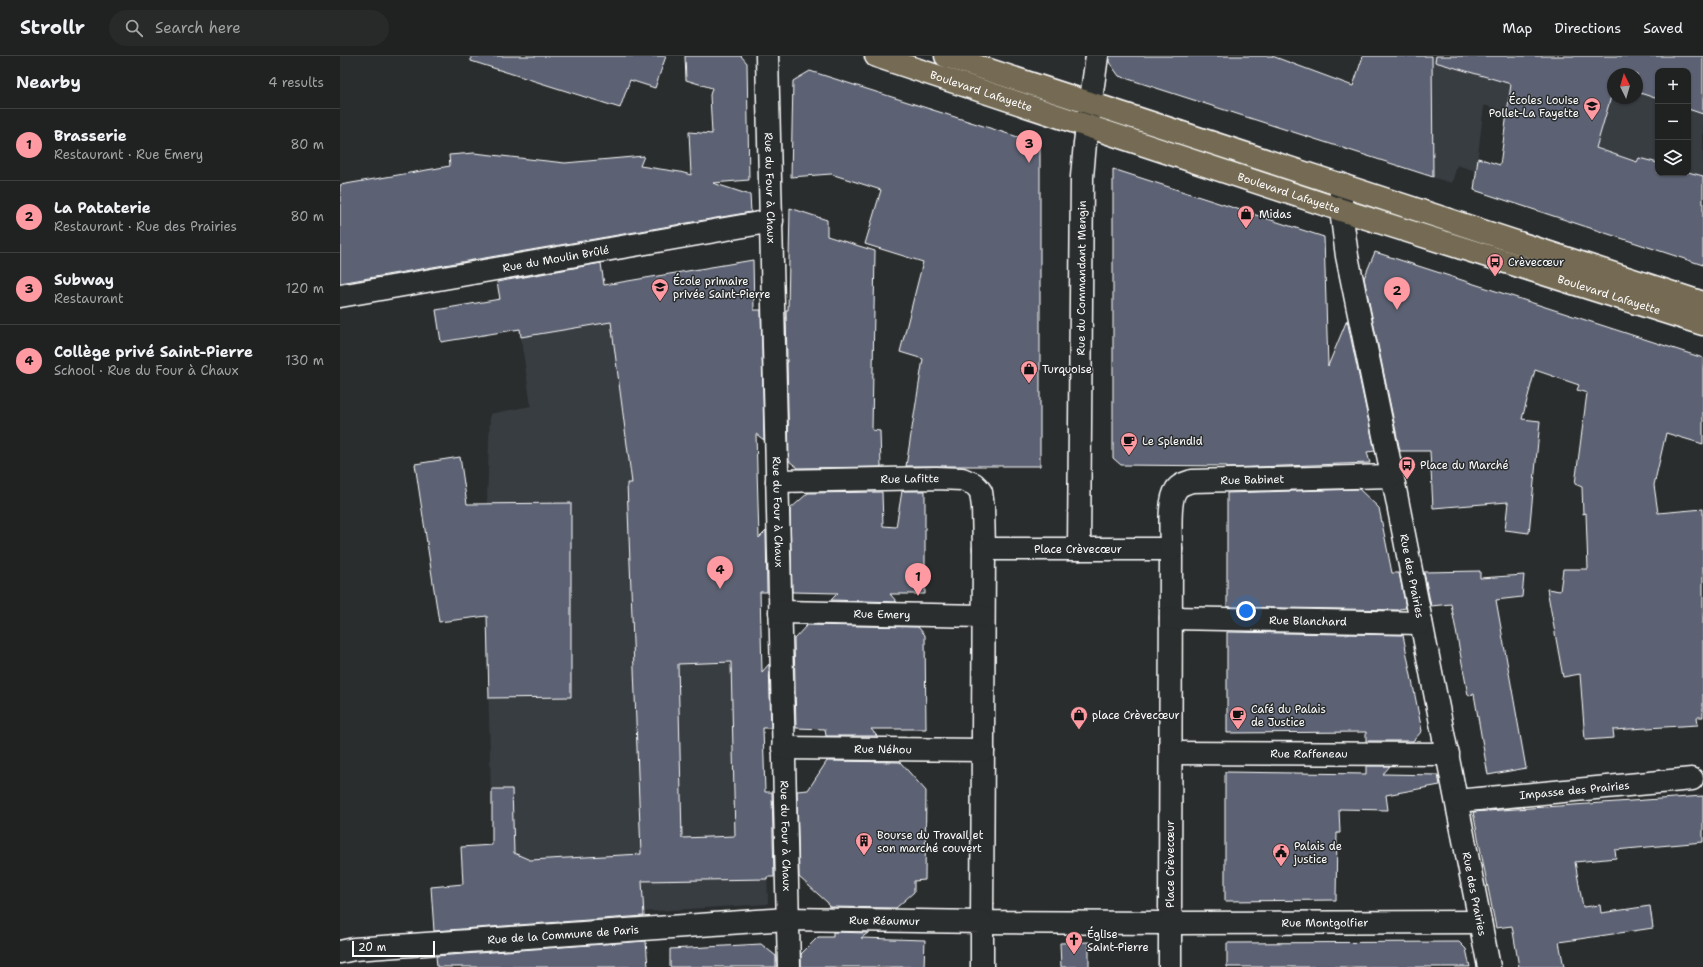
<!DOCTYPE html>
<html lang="en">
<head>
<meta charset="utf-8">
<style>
  body { margin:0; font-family:"Shantell Sans",sans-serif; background:#282a2a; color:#f1f3f6 }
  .controls { position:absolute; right:12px; top:12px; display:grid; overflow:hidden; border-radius:8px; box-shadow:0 1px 3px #0004 }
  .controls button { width:36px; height:36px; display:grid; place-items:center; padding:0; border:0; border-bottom:1px solid #3d3f40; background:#202222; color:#f1f3f6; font:20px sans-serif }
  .compass { position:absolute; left:1267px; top:12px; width:36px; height:36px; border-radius:50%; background:#202222; box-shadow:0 1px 3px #0004; rotate:355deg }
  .scale { position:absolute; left:12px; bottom:10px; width:83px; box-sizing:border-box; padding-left:4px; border:2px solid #fff; border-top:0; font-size:11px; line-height:14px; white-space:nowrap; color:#fff; -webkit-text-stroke:3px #2a2d2e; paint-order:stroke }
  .you { position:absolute; left:906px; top:555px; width:14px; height:14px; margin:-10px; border:3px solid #fff; border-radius:50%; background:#1a73e8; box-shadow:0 0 0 6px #1a73e833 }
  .badge { display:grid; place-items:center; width:26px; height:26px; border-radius:50%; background:#ff9aa2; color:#111; font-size:13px; font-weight:700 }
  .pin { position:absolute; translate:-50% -33px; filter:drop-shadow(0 1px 2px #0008) }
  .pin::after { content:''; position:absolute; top:21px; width:14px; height:12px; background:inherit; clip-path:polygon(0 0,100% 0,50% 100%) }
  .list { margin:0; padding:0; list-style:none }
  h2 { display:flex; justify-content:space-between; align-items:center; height:52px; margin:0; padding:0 16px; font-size:17px }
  h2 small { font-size:13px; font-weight:400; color:#a2a4a5 }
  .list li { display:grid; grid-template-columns:26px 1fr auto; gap:12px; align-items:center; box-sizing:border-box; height:72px; padding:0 16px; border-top:1px solid #3d3f40 }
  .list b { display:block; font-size:15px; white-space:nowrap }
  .list p { margin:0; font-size:13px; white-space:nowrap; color:#a2a4a5 }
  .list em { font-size:13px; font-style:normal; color:#a2a4a5 }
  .icon { flex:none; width:22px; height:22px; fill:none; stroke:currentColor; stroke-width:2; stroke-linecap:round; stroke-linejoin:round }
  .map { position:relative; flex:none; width:1363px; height:911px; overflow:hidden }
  header { display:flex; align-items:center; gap:24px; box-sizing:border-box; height:56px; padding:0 20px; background:#202222; border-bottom:1px solid #3d3f40 }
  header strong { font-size:19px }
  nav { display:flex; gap:22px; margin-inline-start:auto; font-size:14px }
  .search { width:280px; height:36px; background:#282a2a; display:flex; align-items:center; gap:10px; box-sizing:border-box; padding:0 14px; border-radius:22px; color:#a2a4a5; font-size:15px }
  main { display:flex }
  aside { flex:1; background:#202222 }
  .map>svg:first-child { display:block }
  .built { fill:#393d43; fill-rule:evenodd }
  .building { fill:#5c6273; stroke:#fff; fill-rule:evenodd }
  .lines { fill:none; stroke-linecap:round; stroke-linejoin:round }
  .street-casing { stroke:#fff; stroke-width:25 }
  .primary-casing { stroke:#fff; stroke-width:25 }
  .street { stroke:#2a2d2e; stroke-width:22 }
  .primary { stroke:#746b52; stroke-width:22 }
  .labels { text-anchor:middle; stroke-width:3; stroke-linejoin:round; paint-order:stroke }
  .street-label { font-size:11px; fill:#fff; stroke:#2a2d2e }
  .poi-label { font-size:11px; fill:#fff; stroke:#2a2d2e; text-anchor:start }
</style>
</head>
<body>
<header>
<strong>Strollr</strong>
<div class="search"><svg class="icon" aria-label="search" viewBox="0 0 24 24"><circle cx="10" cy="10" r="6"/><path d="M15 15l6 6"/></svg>Search here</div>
<nav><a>Map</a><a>Directions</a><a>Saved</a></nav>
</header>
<main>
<aside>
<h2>Nearby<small>4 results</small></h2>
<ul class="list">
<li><span class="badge">1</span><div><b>Brasserie</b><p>Restaurant · Rue Emery</p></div><em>80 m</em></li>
<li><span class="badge">2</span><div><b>La Pataterie</b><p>Restaurant · Rue des Prairies</p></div><em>80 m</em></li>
<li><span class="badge">3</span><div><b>Subway</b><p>Restaurant</p></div><em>120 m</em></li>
<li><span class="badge">4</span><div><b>Collège privé Saint-Pierre</b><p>School · Rue du Four à Chaux</p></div><em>130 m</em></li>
</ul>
</aside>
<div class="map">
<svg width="1363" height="911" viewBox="0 0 1363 911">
  <rect width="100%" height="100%" fill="#2a2d2e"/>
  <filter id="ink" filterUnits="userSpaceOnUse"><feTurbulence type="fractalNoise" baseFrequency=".025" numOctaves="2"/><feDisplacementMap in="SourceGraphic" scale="8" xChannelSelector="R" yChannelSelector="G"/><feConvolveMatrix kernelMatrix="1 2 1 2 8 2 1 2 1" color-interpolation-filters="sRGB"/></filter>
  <g filter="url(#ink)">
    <g class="built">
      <path d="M1092,0H1363V127L1348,117V15H1318V112L1186,68V62L1144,49L1136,115L1117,109L1112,127L1091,121L1093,113ZM1273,18H1297V42H1273Z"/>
      <polygon points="411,204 428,848 154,865 146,536 148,535 147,447 150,358 191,350 174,234 263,219 265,229"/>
    </g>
    <g class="building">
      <polygon points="131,0 326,0 315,32 290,24 280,52 131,5"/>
      <polygon points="345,0 401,0 407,7 409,124 373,127 410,139 411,156 0,227 0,129 110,110 109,99 134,97 225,107 304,100 300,110 340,116 351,119 349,76 372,78 370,39 372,32 346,24"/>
      <polygon points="769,0 932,0 1013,30 1023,0 1092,0 1093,121 779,20 769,6"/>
      <polygon points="1096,0 1363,0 1363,58 1348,53 1348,15 1318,15 1318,43 1297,36 1297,18 1273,18 1273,34 1256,92 1297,106 1299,102 1318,107 1318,117 1348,117 1348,116 1363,120 1363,209 1134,134 1138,102 1160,109 1171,28 1095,6"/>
      <polygon points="470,15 700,88 700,410 566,410 583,303 560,296 583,206 525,188 541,134 491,118 451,121 453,25"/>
      <polygon points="773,113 984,181 988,310 1007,264 1035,395 1027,396 1030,407 887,412 887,410 781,409 773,402"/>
      <polygon points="450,152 487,164 487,180 535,195 532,374 540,375 541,411 458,412 449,405 446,254 448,254"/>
      <polygon points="1035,196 1363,302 1363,388 1326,377 1314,429 1318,457 1363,453 1363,661 1357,661 1358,669 1273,674 1274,682 1245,684 1240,618 1223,621 1207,533 1220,535 1223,513 1248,513 1246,457 1243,458 1242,431 1235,428 1247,337 1237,334 1239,329 1195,314 1182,363 1200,365 1189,477 1165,474 1168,446 1093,452 1090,395 1060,395 1024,222"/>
      <path d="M413,204L414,254H421L424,384L416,378L419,482L426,475L427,536H420L422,616L429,608L431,672H423L425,736H432L434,821H427V823L302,825L304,860L94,875L91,831L123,828L121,791L152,789V733H172L174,797L190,804L301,798L287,427H292L271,266L181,281L180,273L101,286L96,254L160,243L157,226L261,207L264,229ZM391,606L395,780L342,782L338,608Z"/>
      <polygon points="120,401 127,448 231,447 231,641 149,642 147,560 99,566 75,408"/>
      <polygon points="1019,433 1039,452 1052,517 1059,517 1066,552 1059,553 1059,554 887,551 887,437"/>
      <polygon points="562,435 585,435 585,538 550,538 557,546 491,544 498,537 452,536 450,453 468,437 542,436 543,470 556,471"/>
      <polygon points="1140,515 1140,522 1184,519 1182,541 1156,544 1186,712 1148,719 1134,638 1128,639 1111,548 1091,550 1084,516"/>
      <polygon points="467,569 578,571 585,579 586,673 531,673 537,680 486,680 485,673 456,672 454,583"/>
      <polygon points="887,576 1063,579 1082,675 1073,685 1026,685 1026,676 887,677"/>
      <polygon points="487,705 560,706 586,735 585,824 574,825 574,836 556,852 489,851 488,847 459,821 457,735 468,734"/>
      <polygon points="1026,710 1050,710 1043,718 1098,719 1100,729 1046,739 1048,754 999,753 1000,777 997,777 996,844 885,845 885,716 1026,718"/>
      <polygon points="1363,740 1363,786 1275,794 1276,802 1235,806 1243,851 1260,849 1261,857 1310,850 1313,872 1219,886 1224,911 1179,911 1172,870 1156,872 1133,756"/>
      <polygon points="493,876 528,877 521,882 585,884 584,911 461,911 461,898 478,881 493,881"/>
      <polygon points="306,885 308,911 97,911 96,900"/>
      <polygon points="749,886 749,911 721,911 720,887"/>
      <polygon points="1119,886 1126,893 1130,911 887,911 887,887"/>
      <polygon points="421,888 436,900 436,911 330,911 330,893"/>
    </g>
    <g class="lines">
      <defs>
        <g id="street">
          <path id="s1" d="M427,0L449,911"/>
          <path id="s2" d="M1001,128V154L1007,200L1054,428L1149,911"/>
          <path id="s3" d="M0,240L432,165"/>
          <path id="s4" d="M437,425L596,422L622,423L634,428L638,432L641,436L643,451L644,493"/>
          <polygon points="644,493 831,493 830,867 642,866"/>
          <path id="s5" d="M739,493L742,121L745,87L757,0"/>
          <path id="s6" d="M831,493C831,479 828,445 836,434C839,429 846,427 852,425L1052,420"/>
          <path id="s7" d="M440,556L643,560"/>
          <path id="s8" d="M831,562L1081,567"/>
          <path id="s9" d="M443,692L643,694"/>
          <path id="s10" d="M831,697L1108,698"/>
          <path id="s11" d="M1117,745L1352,723"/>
          <path id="s12" d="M0,896L14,893L417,865L447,863L642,866V911"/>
          <path id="s13" d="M830,911V867L1140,866"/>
        </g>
        <g id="primary">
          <path id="s14" d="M536,0L1001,154L1363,268"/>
          <polyline points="606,0 1363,247"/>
        </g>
      </defs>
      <use href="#street" class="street-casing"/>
      <use href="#primary" class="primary-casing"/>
      <use href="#street" class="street"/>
      <use href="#primary" class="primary"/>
    </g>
  </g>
  <defs>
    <symbol id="school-pin" viewBox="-11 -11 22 30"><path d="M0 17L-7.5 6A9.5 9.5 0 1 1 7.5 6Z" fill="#ff9aa2" stroke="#2a2d2e"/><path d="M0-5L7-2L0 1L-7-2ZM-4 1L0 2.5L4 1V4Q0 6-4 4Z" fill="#111"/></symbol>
    <symbol id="shop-pin" viewBox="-11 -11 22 30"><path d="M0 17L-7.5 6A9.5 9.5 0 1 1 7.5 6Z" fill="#ff9aa2" stroke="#2a2d2e"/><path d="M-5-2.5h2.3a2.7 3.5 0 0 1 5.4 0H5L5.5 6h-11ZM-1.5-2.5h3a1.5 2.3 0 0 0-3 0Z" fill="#111"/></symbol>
    <symbol id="bus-pin" viewBox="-11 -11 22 30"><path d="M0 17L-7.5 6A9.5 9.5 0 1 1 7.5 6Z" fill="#ff9aa2" stroke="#2a2d2e"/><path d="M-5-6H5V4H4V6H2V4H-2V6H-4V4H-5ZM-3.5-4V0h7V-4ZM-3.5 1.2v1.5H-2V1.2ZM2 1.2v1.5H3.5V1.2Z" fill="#111"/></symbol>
    <symbol id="cafe-pin" viewBox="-11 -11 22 30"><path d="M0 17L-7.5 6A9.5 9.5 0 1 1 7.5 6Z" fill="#ff9aa2" stroke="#2a2d2e"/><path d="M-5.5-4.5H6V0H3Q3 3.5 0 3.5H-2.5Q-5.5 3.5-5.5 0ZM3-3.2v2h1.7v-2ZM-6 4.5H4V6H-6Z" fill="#111"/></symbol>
    <symbol id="building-pin" viewBox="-11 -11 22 30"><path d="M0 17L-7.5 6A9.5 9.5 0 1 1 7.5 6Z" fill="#ff9aa2" stroke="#2a2d2e"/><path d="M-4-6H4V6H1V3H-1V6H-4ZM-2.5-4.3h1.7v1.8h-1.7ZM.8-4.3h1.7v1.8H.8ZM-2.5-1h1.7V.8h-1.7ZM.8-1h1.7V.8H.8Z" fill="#111"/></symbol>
    <symbol id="civic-pin" viewBox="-11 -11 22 30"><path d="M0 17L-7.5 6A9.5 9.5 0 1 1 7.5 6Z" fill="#ff9aa2" stroke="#2a2d2e"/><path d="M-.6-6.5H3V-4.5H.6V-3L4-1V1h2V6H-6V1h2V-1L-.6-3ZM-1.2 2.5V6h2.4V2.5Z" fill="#111"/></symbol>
    <symbol id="church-pin" viewBox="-11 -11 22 30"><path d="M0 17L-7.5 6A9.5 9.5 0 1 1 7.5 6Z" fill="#ff9aa2" stroke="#2a2d2e"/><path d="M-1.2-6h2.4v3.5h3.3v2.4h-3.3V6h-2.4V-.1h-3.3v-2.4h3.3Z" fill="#111"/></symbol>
  </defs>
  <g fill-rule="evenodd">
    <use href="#school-pin" x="1242" y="40" width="20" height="27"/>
    <use href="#shop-pin" x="896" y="148" width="20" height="27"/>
    <use href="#bus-pin" x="1145" y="196" width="20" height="27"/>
    <use href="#school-pin" x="310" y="221" width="20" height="27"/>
    <use href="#shop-pin" x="679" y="303" width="20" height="27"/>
    <use href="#cafe-pin" x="779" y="375" width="20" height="27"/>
    <use href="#bus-pin" x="1057" y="399" width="20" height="27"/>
    <use href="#shop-pin" x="729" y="649" width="20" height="27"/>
    <use href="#cafe-pin" x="888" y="649" width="20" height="27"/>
    <use href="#building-pin" x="514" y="775" width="20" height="27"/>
    <use href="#civic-pin" x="931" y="786" width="20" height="27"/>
    <use href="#church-pin" x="724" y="874" width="20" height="27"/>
  </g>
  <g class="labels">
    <g class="street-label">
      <text dy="4" stroke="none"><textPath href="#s14" startOffset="111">Boulevard Lafayette</textPath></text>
      <text dy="4" stroke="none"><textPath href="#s1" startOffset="132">Rue du Four à Chaux</textPath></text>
      <text dy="4" stroke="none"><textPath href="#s14" startOffset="435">Boulevard Lafayette</textPath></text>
      <text dy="4" stroke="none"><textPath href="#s3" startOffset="219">Rue du Moulin Brûlé</textPath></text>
      <text dy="4" stroke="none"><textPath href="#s5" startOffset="271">Rue du Commandant Mengin</textPath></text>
      <text dy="4" stroke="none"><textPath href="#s14" startOffset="771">Boulevard Lafayette</textPath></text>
      <text dy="4" stroke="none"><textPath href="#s4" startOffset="133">Rue Lafitte</textPath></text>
      <text dy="4" stroke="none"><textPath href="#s6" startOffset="139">Rue Babinet</textPath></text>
      <text dy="4" stroke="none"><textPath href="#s1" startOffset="456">Rue du Four à Chaux</textPath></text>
      <text x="738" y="497">Place Crèvecœur</text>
      <text dy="4" stroke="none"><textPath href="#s2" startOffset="399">Rue des Prairies</textPath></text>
      <text dy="4" stroke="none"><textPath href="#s7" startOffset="102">Rue Emery</textPath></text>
      <text dy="4" stroke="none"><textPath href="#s8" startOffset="137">Rue Blanchard</textPath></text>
      <text dy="4" stroke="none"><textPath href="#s9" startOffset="100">Rue Néhou</textPath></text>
      <text dy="4" stroke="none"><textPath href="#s10" startOffset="138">Rue Raffeneau</textPath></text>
      <text dy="4" stroke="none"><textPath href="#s11" startOffset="118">Impasse des Prairies</textPath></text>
      <text dy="4" stroke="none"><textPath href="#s1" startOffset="780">Rue du Four à Chaux</textPath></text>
      <text transform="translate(830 808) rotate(-90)" y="4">Place Crèvecœur</text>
      <text dy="4" stroke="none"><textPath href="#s2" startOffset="723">Rue des Prairies</textPath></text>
      <text dy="4" stroke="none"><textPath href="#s12" startOffset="546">Rue Réaumur</textPath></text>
      <text dy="4" stroke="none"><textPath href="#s13" startOffset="199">Rue Montgolfier</textPath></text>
      <text dy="4" stroke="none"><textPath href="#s12" startOffset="224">Rue de la Commune de Paris</textPath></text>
    </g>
    <g class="poi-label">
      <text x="1239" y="48" text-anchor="end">Écoles Louise<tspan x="1239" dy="13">Pollet-La Fayette</tspan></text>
      <text x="919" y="162">Midas</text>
      <text x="1168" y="210">Crèvecœur</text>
      <text x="333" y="229">École primaire<tspan x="333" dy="13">privée Saint-Pierre</tspan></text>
      <text x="702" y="317">Turquoise</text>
      <text x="802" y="389">Le Splendid</text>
      <text x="1080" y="413">Place du Marché</text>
      <text x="911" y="657">Café du Palais<tspan x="911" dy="13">de Justice</tspan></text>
      <text x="752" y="663">place Crèvecœur</text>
      <text x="537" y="783">Bourse du Travail et<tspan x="537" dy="13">son marché couvert</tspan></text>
      <text x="954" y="794">Palais de<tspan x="954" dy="13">justice</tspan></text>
      <text x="747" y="882">Église<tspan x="747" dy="13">Saint-Pierre</tspan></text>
    </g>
  </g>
</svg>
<div class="controls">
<button>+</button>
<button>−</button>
<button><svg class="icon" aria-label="layers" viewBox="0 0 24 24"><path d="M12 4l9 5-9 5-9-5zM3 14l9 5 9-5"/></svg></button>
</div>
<svg class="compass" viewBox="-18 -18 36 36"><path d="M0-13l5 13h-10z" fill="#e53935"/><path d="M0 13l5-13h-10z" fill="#a2a4a5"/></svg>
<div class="scale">20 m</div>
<div class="you"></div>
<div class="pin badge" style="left:578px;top:540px">1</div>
<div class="pin badge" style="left:1057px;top:254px">2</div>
<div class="pin badge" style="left:689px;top:107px">3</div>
<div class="pin badge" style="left:380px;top:533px">4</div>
</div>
</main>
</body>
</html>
